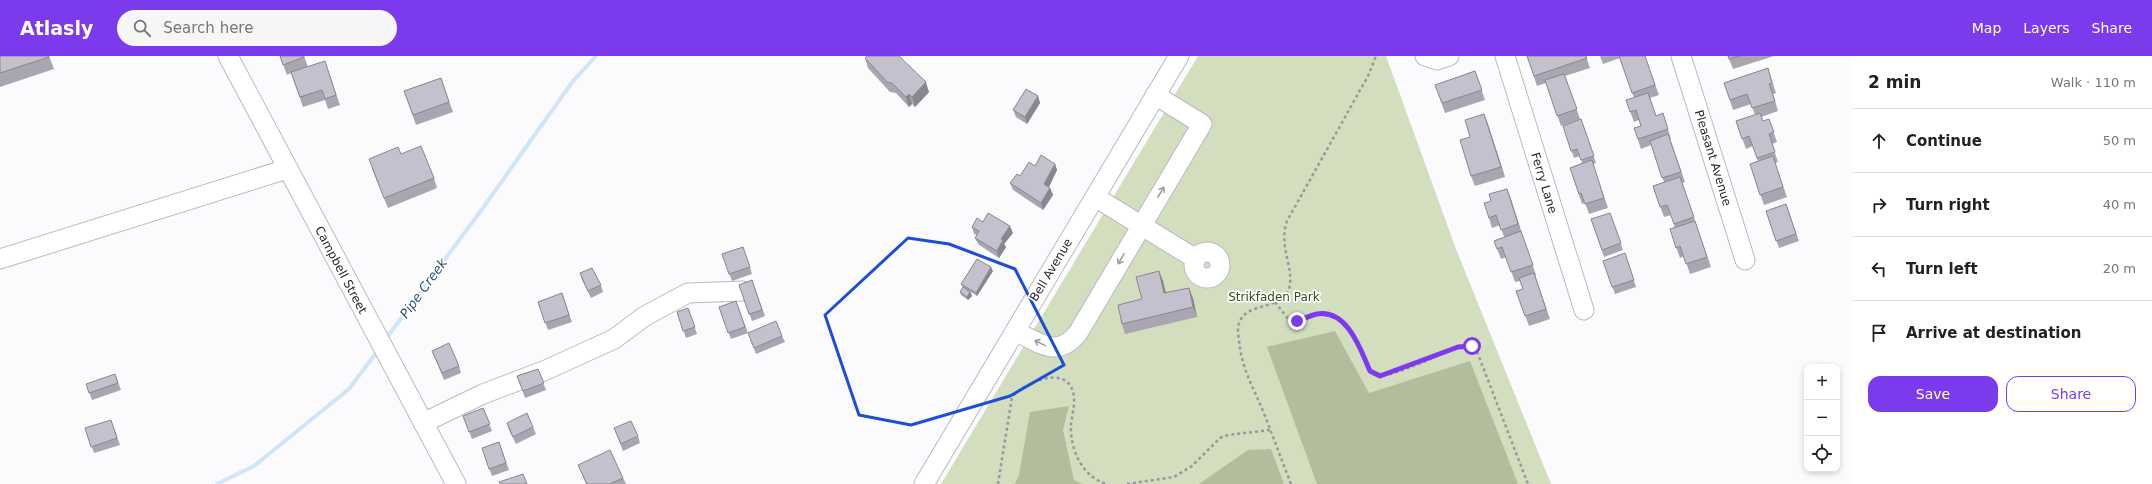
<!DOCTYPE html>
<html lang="en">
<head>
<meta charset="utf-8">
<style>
  body { margin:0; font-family:"DejaVu Sans",sans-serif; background:#f6f6f6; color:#222 }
  .controls { position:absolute; right:12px; bottom:12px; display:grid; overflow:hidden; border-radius:8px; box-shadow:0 2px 6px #0003 }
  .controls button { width:36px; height:36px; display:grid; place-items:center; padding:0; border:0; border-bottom:1px solid #e0e0e0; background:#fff; color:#222; font:20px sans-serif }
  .stop { position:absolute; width:12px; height:12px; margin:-9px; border:3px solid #7c3aed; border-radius:50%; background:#fff }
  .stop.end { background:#7c3aed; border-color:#fff; box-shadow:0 1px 4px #0008 }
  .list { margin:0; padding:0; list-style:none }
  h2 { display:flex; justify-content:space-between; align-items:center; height:52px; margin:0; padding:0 16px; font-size:17px }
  h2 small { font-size:13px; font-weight:400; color:#767676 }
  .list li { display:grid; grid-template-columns:26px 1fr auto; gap:12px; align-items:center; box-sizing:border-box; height:64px; padding:0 16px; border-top:1px solid #e0e0e0 }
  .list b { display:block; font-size:15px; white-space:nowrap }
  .list em { font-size:13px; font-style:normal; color:#767676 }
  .actions { display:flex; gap:8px; padding:12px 16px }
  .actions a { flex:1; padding:9px 0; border:1px solid #7c3aed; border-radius:12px; text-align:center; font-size:14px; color:#7c3aed }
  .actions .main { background:#7c3aed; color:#fff }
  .icon { flex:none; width:22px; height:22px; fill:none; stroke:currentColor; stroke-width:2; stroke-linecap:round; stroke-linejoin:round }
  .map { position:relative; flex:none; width:1852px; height:428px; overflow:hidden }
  header { display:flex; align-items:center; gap:24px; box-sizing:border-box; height:56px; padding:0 20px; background:#7c3aed; color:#fff }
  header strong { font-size:19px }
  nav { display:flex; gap:22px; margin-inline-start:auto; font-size:14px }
  .search { width:280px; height:36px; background:#f6f6f6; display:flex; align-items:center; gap:10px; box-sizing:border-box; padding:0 14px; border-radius:22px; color:#767676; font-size:15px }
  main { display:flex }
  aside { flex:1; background:#fff }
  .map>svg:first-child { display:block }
  .green { fill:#d3debe }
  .forest { fill:#b2bd9e }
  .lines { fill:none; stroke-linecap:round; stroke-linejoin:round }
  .stream { stroke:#d0e5f9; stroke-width:4 }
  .minor-casing { stroke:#bcb8c6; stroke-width:21 }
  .path { stroke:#98979c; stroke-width:2.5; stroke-dasharray:3 3; stroke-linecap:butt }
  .minor { stroke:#fff; stroke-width:19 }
  .wall { fill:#a9a5b1 }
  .shaded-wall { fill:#898690 }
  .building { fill:#c4c0ce; stroke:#898690 }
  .oneway { stroke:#9f9ea0 }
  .route { stroke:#7c3aed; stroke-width:5 }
  .marked { fill:none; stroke:#1d4ed8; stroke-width:3; stroke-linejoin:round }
  .labels { text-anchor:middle; stroke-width:3.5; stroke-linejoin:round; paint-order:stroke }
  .street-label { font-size:12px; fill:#29272d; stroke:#fff }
  .park-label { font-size:12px; fill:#3b4917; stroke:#fff }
  .water-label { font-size:13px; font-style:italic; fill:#285074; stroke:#fff }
</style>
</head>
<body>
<header>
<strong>Atlasly</strong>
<div class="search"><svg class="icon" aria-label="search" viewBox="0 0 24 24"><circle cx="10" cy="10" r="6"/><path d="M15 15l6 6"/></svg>Search here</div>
<nav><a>Map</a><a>Layers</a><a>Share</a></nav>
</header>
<main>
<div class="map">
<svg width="1852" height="428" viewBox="0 0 1852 428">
  <rect width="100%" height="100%" fill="#fbfbfe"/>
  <polygon class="green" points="1198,0 1386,0 1456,193 1551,428 941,428"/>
  <g class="forest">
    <polygon points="1335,275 1369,337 1470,305 1518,428 1317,428 1267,291"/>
    <polygon points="1069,350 1063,374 1074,424 1082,428 1015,428 1019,419 1030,356"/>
    <polygon points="1271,393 1284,428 1199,428 1248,394"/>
  </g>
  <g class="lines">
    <g class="stream">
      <polyline points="385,284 480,156 573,25 596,0"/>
      <polyline points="217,428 254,410 349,333 379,293"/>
    </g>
    <defs>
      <g id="minor">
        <polyline points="228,0 456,428"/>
        <polyline points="1425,0 1437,4 1449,0"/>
        <polyline points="1505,0 1584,254"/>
        <polyline points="1681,0 1745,204"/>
        <polyline points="1095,141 1196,203"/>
        <circle cx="1207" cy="209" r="13"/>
        <polyline points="0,203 287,113"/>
        <path d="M1015,275C1040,287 1057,303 1078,277L1202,68L1155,39"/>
        <polyline points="423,367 483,338 546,314 614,283 645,260 688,237 743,235"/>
        <polyline points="924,428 1179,0"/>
      </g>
    </defs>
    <use href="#minor" class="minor-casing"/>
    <g class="path">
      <path d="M1275,246L1289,264C1304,266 1316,255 1330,260C1340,264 1348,270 1354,279C1362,291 1364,320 1381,320C1396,319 1442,298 1458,291L1469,289L1476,293L1528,428"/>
      <path d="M998,428L1012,341C1024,327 1066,308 1073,336C1076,347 1072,358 1071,369C1070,394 1082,420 1106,428"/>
      <polyline points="1127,428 1174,421 1192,410 1220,382 1228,379 1270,374"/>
      <path d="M1291,428C1282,405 1274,383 1265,360C1255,334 1241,313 1239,283C1238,278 1237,271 1240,265C1248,246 1282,254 1289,233C1295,213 1278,190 1287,165L1368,20L1376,0"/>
    </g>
    <use href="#minor" class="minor"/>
  </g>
  <g class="wall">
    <polygon points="0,0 49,0 54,13 0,31"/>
    <polygon points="280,0 304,0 308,11 325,5 340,49 328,53 325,44 303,51 291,17 287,19"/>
    <polygon points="1527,0 1586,0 1590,12 1565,20 1580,63 1561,70 1546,27 1537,30"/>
    <polygon points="1600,0 1645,0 1659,39 1650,42 1656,59 1666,67 1671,83 1670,83 1685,126 1682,127 1711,211 1690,218 1684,200 1680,202 1670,173 1675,172 1671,159 1664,161 1653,130 1664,126 1651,89 1641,93 1634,72 1641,70 1639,64 1634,66 1626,44 1634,42 1620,2 1603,8"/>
    <polygon points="1728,0 1774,0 1733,13"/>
    <polygon points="865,2 929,36 915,51 912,48 909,51 896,37 890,36 868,12"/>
    <polygon points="1768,12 1776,37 1773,38 1778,55 1761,61 1763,65 1769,63 1777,86 1772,88 1778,106 1775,107 1787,141 1764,149 1750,108 1758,105 1753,90 1746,93 1736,65 1755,59 1751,48 1733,54 1724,27"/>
    <polygon points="1475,15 1485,44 1445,57 1435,29"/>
    <polygon points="441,22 453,56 416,69 404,35"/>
    <polygon points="1038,40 1040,47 1027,68 1016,61 1013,54"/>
    <polygon points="1484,58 1505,121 1475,130 1471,120 1470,81"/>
    <polygon points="1581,63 1596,107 1593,108 1608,152 1589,158 1585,147 1582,148 1570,112 1582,107 1580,100 1574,102 1563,70"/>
    <polygon points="401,98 434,122 437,132 388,152 372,113"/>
    <polygon points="1055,108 1057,114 1049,131 1050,132 1053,139 1043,154 1013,134 1010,127 1020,120 1035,110"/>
    <polygon points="1507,133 1521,175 1536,219 1535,219 1550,263 1529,270 1516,235 1523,233 1520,225 1515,226 1506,201 1501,203 1494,185 1504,181 1500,169 1492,172 1489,162 1491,145"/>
    <polygon points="1786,148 1799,185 1779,192 1766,155"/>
    <polygon points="1610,157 1623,194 1604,201 1591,163"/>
    <polygon points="983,166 1013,177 1004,188 1006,191 999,202 978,188 975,182 977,179 974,178 972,171"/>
    <polygon points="743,191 752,218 732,225 722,198"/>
    <polygon points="1625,197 1636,231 1615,238 1603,205"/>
    <polygon points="993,215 977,240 971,236 972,240 968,244 961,239 960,236 963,232 961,228"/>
    <polygon points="1159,215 1163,225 1166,237 1193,242 1197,261 1125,278 1122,268 1142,243"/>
    <polygon points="580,217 601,229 603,236 591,242 582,224"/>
    <polygon points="752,224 765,260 752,265 739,229"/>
    <polygon points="562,237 572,266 548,274 538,246"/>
    <polygon points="736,245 748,277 731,283 719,251"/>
    <polygon points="688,252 697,278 686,282 677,256"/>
    <polygon points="748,277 782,280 785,286 756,298"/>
    <polygon points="432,295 459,310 461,317 444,324"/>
    <polygon points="538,313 546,334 525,342 517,320"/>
    <polygon points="115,318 121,334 92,344 86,328"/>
    <polygon points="483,352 492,375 472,383 463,360"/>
    <polygon points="111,364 120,389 94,397 85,372"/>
    <polygon points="507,367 533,371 536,378 516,388 509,374"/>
    <polygon points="614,372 638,380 640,387 623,395"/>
    <polygon points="499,386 509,414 492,420 482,392"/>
    <polygon points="578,409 623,422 626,428 586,428"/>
  </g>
  <g class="shaded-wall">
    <polygon points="926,26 929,36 915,51 912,41"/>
    <polygon points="909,38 912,48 909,51 906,41"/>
    <polygon points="1038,40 1040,47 1027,68 1025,61"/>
    <polygon points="1484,58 1488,68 1505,121 1501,111"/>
    <polygon points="1055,108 1057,114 1047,135 1044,128"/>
    <polygon points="1050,132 1053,139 1043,154 1041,147"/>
    <polygon points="1507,133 1511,143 1522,178 1518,168"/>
    <polygon points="1010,170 1013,177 1004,188 1006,191 999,202 997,195 1001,183"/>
    <polygon points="991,211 993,215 977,240 976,237"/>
    <polygon points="1159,215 1163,225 1168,247 1164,237"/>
    <polygon points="1189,232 1193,242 1197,261 1193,251"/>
    <polygon points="970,236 972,240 968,244 967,241"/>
  </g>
  <g class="building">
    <polygon points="0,0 49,0 49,1 0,17"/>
    <polygon points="280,0 304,0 304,1 283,9"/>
    <polygon points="867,0 899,0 926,26 912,41 909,38 906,41 892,27 887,26 865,2"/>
    <polygon points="1527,0 1586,0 1587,2 1534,20"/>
    <polygon points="1619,0 1645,0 1655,29 1632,37"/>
    <polygon points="1728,0 1740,0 1729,3"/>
    <polygon points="325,5 336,39 325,43 322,34 300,41 291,16"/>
    <polygon points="1768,12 1772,27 1769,28 1775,45 1752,52 1747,38 1730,44 1724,27"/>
    <polygon points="1475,15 1482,34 1442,47 1435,29"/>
    <polygon points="1564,18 1577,53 1557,60 1545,24"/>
    <polygon points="441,22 449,46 413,59 404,35"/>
    <polygon points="1026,33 1038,40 1025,61 1013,54"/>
    <polygon points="1648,37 1656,60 1663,57 1668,73 1638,83 1634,72 1641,70 1636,54 1630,56 1626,44"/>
    <polygon points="1760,57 1763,65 1769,63 1774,76 1769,78 1775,96 1757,102 1749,80 1742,83 1736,65"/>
    <polygon points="1484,58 1501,111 1471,120 1460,84 1470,81 1465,64"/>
    <polygon points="1581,63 1594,100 1581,104 1577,93 1571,95 1563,70"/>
    <polygon points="1668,78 1681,116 1662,122 1650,85"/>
    <polygon points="421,90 434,122 384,142 369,103 398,91 401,98"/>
    <polygon points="1041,99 1055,108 1044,128 1050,132 1041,147 1010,127 1017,118 1020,120 1029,106 1035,110"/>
    <polygon points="1773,100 1783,131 1760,139 1750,108"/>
    <polygon points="1592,104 1604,142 1585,148 1581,137 1579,138 1570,112"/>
    <polygon points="1680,121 1694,161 1674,168 1667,149 1660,151 1653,130"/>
    <polygon points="1507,133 1518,168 1501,174 1496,159 1489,162 1484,147 1491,145 1489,138"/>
    <polygon points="1786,148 1796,178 1776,185 1766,155"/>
    <polygon points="988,157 1010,170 1001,183 1003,184 997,195 975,182 979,175 972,171 977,162 983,166"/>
    <polygon points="1610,157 1621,187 1602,194 1591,163"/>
    <polygon points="1695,165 1707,201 1686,208 1680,190 1676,192 1670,173"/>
    <polygon points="1521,175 1533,209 1511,216 1502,191 1497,193 1494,185"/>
    <polygon points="743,191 750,211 729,218 722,198"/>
    <polygon points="1625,197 1634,224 1612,231 1603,205"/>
    <polygon points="977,203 991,211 976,237 961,228"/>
    <polygon points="592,212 601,229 588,235 580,217"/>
    <polygon points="1159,215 1164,237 1189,232 1193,251 1122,268 1118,249 1142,243 1136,221"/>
    <polygon points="1534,217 1546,253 1525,260 1516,235 1523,233 1519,222"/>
    <polygon points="752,224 762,254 749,258 739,229"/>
    <polygon points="963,231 970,236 967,241 960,236"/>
    <polygon points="562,237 569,259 545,267 538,246"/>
    <polygon points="736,245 745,271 728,277 719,251"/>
    <polygon points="688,252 695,271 683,275 677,256"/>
    <polygon points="776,265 782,280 754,292 748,277"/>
    <polygon points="449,287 459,310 442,317 432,295"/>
    <polygon points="538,313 544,327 523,335 517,320"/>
    <polygon points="115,318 118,327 89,337 86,328"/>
    <polygon points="483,352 490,368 469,376 463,360"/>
    <polygon points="527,357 533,371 513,381 507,367"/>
    <polygon points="111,364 117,382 91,391 85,372"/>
    <polygon points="631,365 638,380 621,388 614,372"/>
    <polygon points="499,386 506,407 489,413 482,392"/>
    <polygon points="610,394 623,422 610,428 587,428 578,409"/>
    <polygon points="523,418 527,428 500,428 499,426"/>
  </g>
  <defs><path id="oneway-shaft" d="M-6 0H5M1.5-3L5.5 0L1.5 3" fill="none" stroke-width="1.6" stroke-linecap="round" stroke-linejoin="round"/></defs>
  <g class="oneway">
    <use href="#oneway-shaft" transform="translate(1161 136) rotate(-59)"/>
    <use href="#oneway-shaft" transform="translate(1121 203) rotate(120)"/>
    <use href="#oneway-shaft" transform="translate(1040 287) rotate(-154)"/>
  </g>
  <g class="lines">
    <path class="route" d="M1297,265C1304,263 1311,259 1317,258C1348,253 1361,295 1370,315L1380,320L1458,291L1472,290"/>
  </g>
  <path class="marked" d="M908,182L949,188L1015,213L1064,309L1010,340L911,369L859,359L825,259Z"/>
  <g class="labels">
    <g class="street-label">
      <text transform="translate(1713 102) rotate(73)" y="4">Pleasant Avenue</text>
      <text transform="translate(1544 127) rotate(73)" y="4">Ferry Lane</text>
      <text transform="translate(341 214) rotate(62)" y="4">Campbell Street</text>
      <text transform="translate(1051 214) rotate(-59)" y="4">Bell Avenue</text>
    </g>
    <g class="park-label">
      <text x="1274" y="245">Strikfaden Park</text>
    </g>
    <g class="water-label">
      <text transform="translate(423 232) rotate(-54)" y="5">Pipe Creek</text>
    </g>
  </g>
</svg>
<div class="controls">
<button>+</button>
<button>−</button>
<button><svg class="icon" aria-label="locate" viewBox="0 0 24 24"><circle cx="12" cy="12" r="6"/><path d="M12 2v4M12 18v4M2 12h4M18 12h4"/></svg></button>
</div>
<div class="stop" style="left:1472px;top:290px"></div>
<div class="stop end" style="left:1297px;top:265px"></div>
</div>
<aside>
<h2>2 min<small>Walk · 110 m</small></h2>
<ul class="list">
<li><svg class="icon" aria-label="ahead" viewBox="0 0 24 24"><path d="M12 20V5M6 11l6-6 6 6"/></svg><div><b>Continue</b></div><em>50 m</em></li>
<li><svg class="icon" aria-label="right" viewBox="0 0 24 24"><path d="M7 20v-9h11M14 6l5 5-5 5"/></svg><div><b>Turn right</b></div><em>40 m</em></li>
<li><svg class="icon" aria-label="left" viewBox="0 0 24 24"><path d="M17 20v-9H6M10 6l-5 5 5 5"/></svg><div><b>Turn left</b></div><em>20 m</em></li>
<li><svg class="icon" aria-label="arrive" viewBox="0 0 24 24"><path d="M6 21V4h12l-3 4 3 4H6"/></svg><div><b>Arrive at destination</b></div></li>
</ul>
<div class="actions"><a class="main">Save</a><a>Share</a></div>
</aside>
</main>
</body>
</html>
